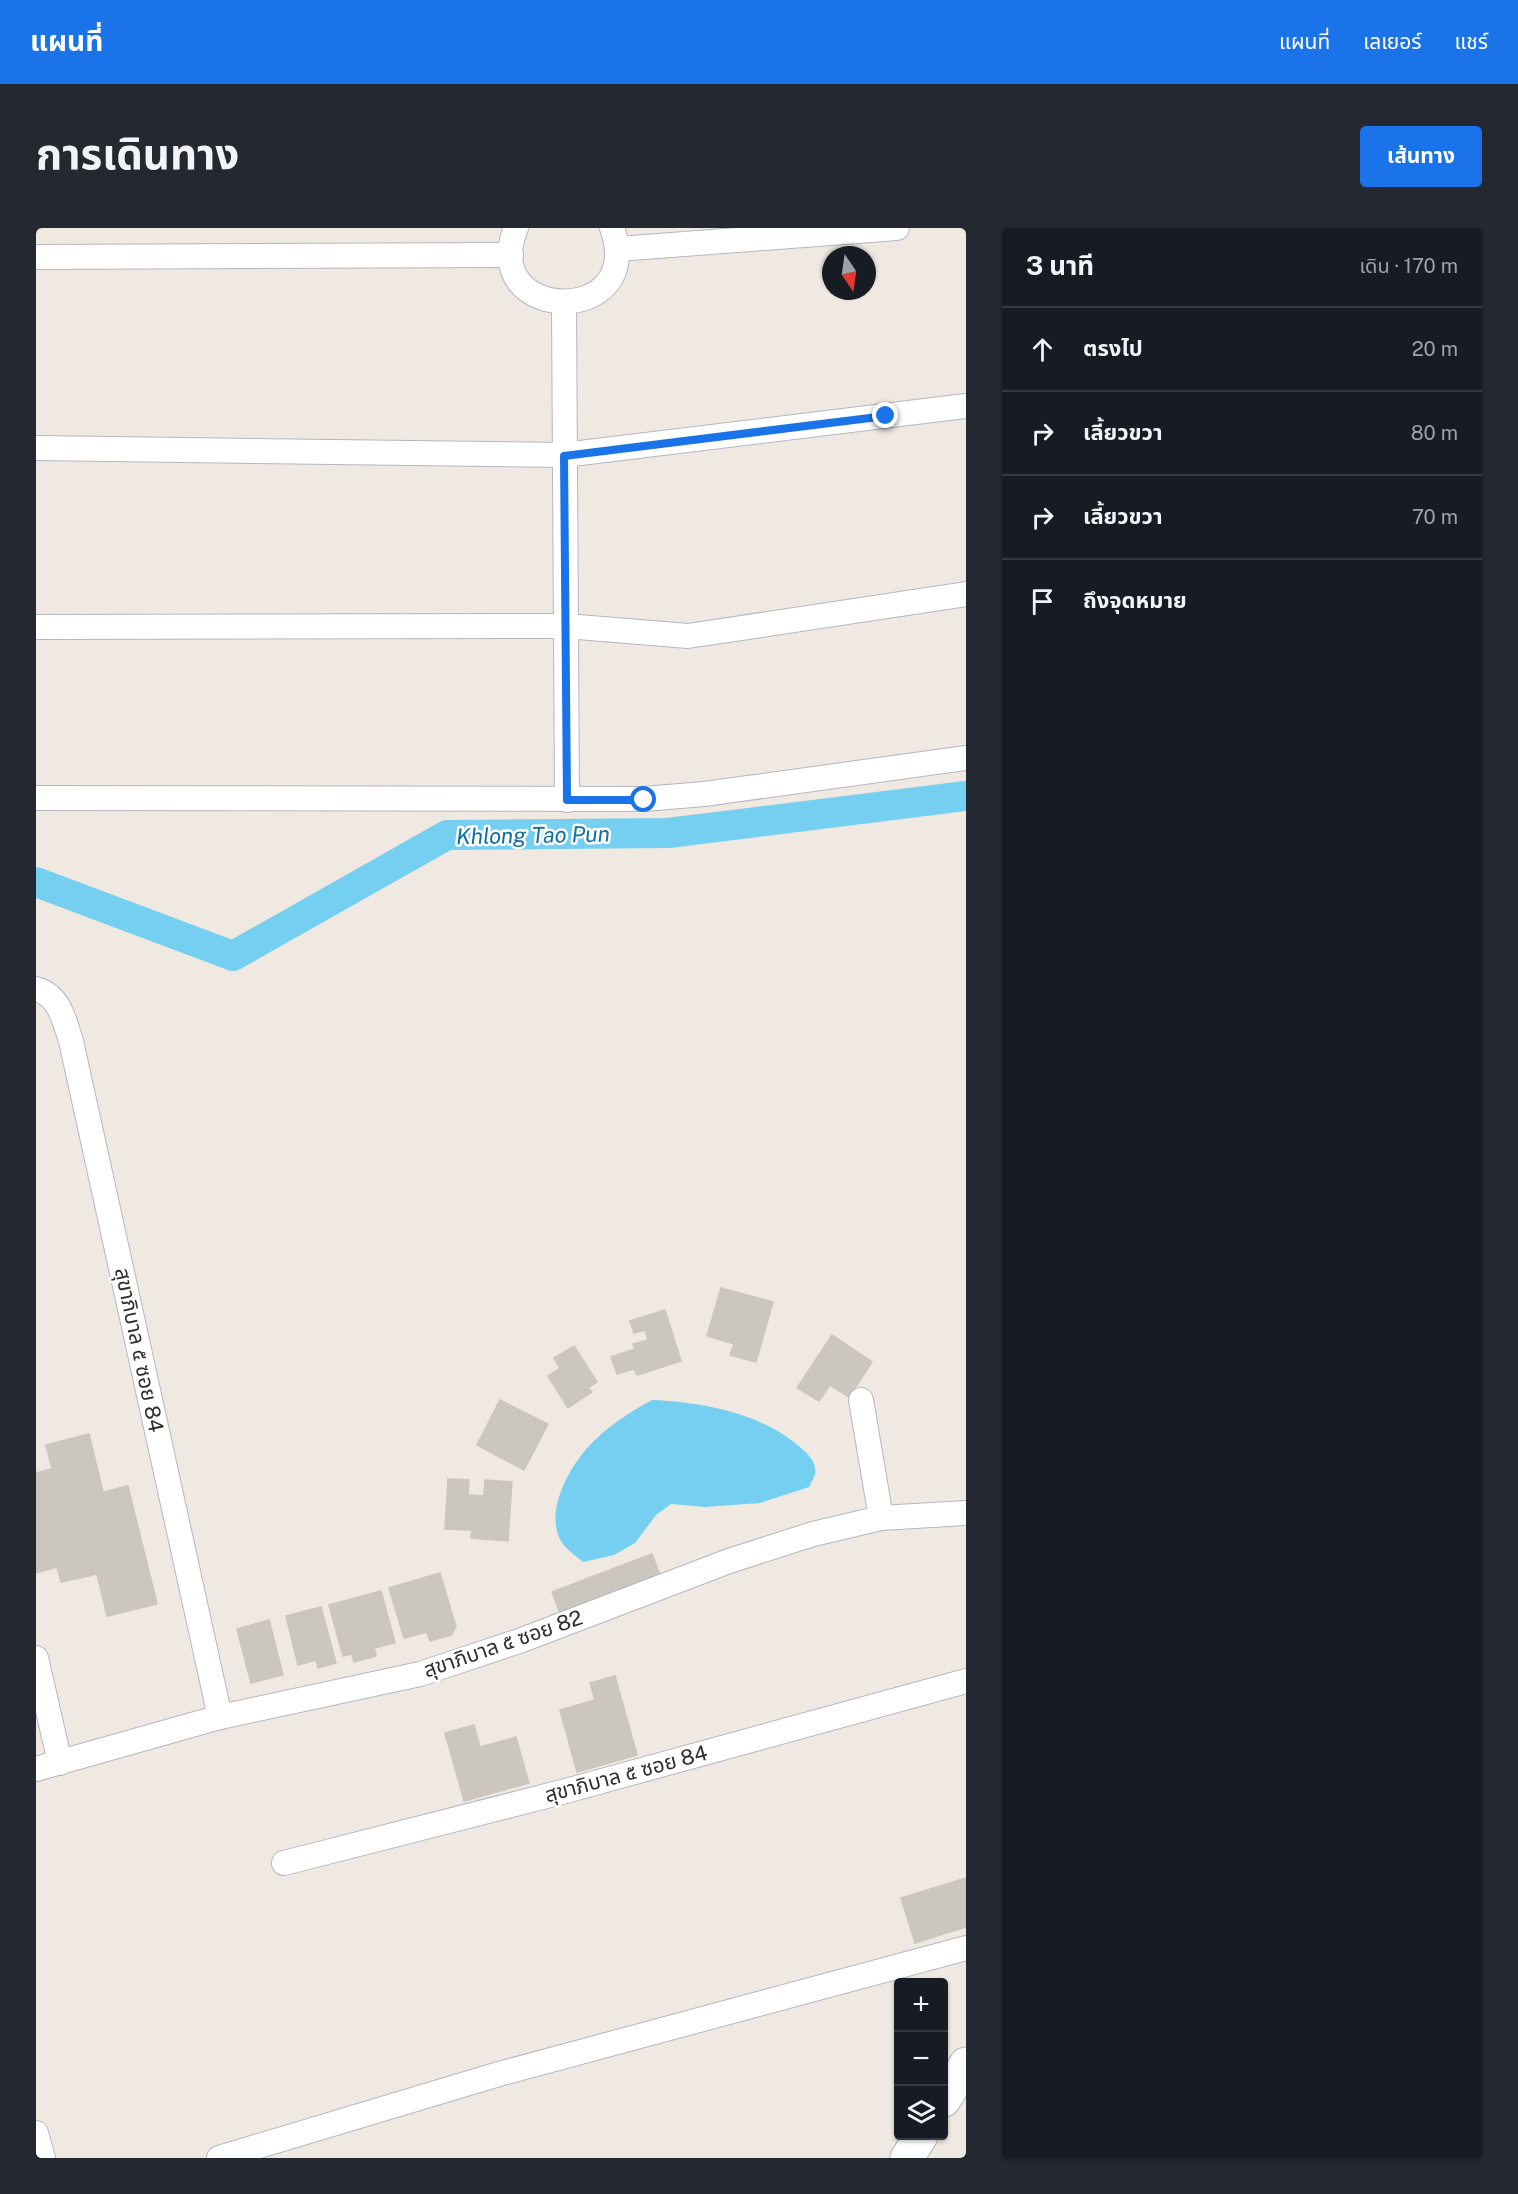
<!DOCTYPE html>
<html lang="th">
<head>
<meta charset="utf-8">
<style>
  body { margin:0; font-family:"Public Sans","Noto Sans Thai",sans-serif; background:#242831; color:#f1f3f6 }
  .controls { position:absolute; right:18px; bottom:18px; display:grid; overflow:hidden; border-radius:6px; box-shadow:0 2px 4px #0004 }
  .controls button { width:54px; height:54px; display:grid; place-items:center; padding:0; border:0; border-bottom:2px solid #363941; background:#171b24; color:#f1f3f6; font:30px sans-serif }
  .compass { position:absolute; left:786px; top:18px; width:54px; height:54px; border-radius:50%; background:#171b24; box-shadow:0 2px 4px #0004; rotate:167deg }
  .stop { position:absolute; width:18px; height:18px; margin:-14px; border:4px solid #1a73e8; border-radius:50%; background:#fff }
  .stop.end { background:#1a73e8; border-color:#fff; box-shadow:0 2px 6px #0008 }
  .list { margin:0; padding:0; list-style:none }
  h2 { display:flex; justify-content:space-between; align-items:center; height:78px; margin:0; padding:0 24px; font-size:26px }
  h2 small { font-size:20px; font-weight:400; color:#9ea1a6 }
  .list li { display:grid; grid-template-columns:39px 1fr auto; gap:18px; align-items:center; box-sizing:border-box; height:84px; padding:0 24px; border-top:2px solid #363941 }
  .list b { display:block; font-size:22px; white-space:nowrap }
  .list em { font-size:20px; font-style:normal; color:#9ea1a6 }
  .icon { flex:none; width:33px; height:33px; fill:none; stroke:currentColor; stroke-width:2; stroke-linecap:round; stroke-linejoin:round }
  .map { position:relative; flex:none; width:930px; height:1930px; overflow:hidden; border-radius:6px }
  header { display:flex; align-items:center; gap:36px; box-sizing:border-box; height:84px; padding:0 30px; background:#1a73e8; color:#fff }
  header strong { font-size:28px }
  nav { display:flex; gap:33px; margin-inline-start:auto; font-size:21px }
  .intro { display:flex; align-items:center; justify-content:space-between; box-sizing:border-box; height:144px; padding:0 36px }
  h1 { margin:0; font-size:42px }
  .button { padding:15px 27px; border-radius:6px; background:#1a73e8; color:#fff; font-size:21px; font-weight:700 }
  main { display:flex; gap:36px; padding:0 36px }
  aside { flex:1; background:#171b24; border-radius:6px; box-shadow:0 2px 4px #0004 }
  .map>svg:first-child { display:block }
  .water { fill:#75cff0 }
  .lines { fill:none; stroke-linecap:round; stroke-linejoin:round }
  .canal { stroke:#75cff0; stroke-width:30 }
  .building { fill:#cbc7bf; stroke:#cbc5ba; stroke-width:1.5 }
  .street-casing { stroke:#b4b7c1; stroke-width:26 }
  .secondary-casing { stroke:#b4b7c1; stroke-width:35 }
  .street { stroke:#fff; stroke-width:24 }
  .secondary { stroke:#fff; stroke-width:33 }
  .route { stroke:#1a73e8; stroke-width:8 }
  .labels { text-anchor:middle; stroke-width:5; stroke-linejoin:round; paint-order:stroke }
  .street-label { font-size:21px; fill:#2e2e2e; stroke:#fff }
  .water-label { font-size:22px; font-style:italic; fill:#0d6fa3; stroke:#fff }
</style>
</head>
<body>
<header>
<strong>แผนที่</strong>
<nav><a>แผนที่</a><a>เลเยอร์</a><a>แชร์</a></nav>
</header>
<div class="intro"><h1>การเดินทาง</h1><a class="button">เส้นทาง</a></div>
<main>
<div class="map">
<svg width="930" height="1930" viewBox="0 0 930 1930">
  <rect width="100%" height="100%" fill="#efe9e1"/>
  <path class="water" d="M616,1172C666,1174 725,1185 764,1219C772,1226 781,1234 779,1246C778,1250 775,1255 773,1259L724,1275L669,1279L635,1276L620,1287L599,1315L578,1327L547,1334C540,1328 527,1319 524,1311C517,1297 519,1280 524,1266C541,1220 574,1195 616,1172Z"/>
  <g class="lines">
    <polyline class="canal" points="0,654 197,728 411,607 632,605 930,568"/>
  </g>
  <g class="building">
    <polygon points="685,1060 737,1074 720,1134 694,1127 698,1116 671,1108"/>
    <polygon points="629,1082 645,1133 601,1147 598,1141 581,1146 575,1129 599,1121 597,1116 612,1112 609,1102 598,1105 594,1093"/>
    <polygon points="796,1107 836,1134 813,1169 794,1157 783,1173 761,1160"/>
    <polygon points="538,1118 561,1154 552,1160 556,1164 532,1180 512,1148 524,1140 518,1130"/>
    <polygon points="464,1172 512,1196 488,1242 441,1217"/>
    <polygon points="53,1206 67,1264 92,1258 121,1376 71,1388 61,1346 25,1354 21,1339 0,1345 0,1245 16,1241 10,1217"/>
    <polygon points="412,1251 433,1252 432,1267 448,1268 449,1252 476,1254 472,1313 435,1310 436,1302 409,1301"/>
    <polygon points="616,1326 624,1347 524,1385 516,1364"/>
    <polygon points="404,1345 420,1399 415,1407 394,1413 391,1404 368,1410 353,1360"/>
    <polygon points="345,1363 359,1415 338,1420 340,1428 318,1434 316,1426 307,1428 293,1377"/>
    <polygon points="285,1379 300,1435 282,1440 280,1432 262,1437 250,1388"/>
    <polygon points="233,1392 247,1447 215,1455 201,1401"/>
    <polygon points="579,1448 601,1527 541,1544 524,1482 559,1472 554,1455"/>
    <polygon points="438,1497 444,1519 480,1509 493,1555 428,1573 409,1505"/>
    <polygon points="930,1650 930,1699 879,1715 865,1670"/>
  </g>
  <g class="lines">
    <defs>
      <g id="street">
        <path d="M480,0C441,96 612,100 576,0"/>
        <polyline points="582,21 861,0"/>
        <polyline points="0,29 475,27"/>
        <polyline points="528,75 531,572"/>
        <polyline points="0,220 528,227 930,178"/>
        <polyline points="0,399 530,398 652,408 930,366"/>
        <polyline points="0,570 608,571 668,566 930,530"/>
        <path d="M0,761C24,768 28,792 35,813L184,1489"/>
        <polyline points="825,1172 845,1290"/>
        <polyline points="0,1430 24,1535"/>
        <polyline points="0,1541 184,1489 384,1446 486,1412 693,1333 777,1306 845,1290 930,1285"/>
        <polyline points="248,1635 526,1564 930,1453"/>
        <polyline points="0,1905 7,1930"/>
        <polyline points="183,1930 463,1846 930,1720"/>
      </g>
      <g id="secondary">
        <polyline points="908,1872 930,1836"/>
        <polyline points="871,1930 885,1908"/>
      </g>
    </defs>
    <use href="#street" class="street-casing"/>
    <use href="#secondary" class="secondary-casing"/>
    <use href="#street" class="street"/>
    <use href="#secondary" class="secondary"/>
  </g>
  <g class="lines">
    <polyline class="route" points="608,572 531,572 528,228 850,188"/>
  </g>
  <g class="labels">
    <g class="street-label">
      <text transform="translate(103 1122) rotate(78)" y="7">สุขาภิบาล ๕ ซอย 84</text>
      <text transform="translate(467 1416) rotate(-19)" y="7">สุขาภิบาล ๕ ซอย 82</text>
      <text transform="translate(590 1546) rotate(-15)" y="7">สุขาภิบาล ๕ ซอย 84</text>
    </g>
    <g class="water-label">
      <text transform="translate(497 607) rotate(-1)" y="8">Khlong Tao Pun</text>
    </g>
  </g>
</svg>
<div class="controls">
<button>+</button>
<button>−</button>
<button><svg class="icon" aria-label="layers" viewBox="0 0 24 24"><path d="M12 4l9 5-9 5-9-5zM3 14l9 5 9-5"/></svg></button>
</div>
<svg class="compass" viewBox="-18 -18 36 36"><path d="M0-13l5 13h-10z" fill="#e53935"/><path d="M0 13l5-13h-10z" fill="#9ea1a6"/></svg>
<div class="stop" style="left:608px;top:572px"></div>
<div class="stop end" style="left:850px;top:188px"></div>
</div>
<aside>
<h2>3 นาที<small>เดิน · 170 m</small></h2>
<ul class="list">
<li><svg class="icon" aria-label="ahead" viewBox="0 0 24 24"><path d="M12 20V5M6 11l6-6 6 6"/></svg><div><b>ตรงไป</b></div><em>20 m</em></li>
<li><svg class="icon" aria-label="right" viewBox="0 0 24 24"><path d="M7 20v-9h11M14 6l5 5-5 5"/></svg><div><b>เลี้ยวขวา</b></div><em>80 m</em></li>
<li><svg class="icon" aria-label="right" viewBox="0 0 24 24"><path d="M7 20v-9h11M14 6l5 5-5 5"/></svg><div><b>เลี้ยวขวา</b></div><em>70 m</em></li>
<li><svg class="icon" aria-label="arrive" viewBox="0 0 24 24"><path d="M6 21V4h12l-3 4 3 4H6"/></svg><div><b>ถึงจุดหมาย</b></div></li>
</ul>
</aside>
</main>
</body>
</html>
